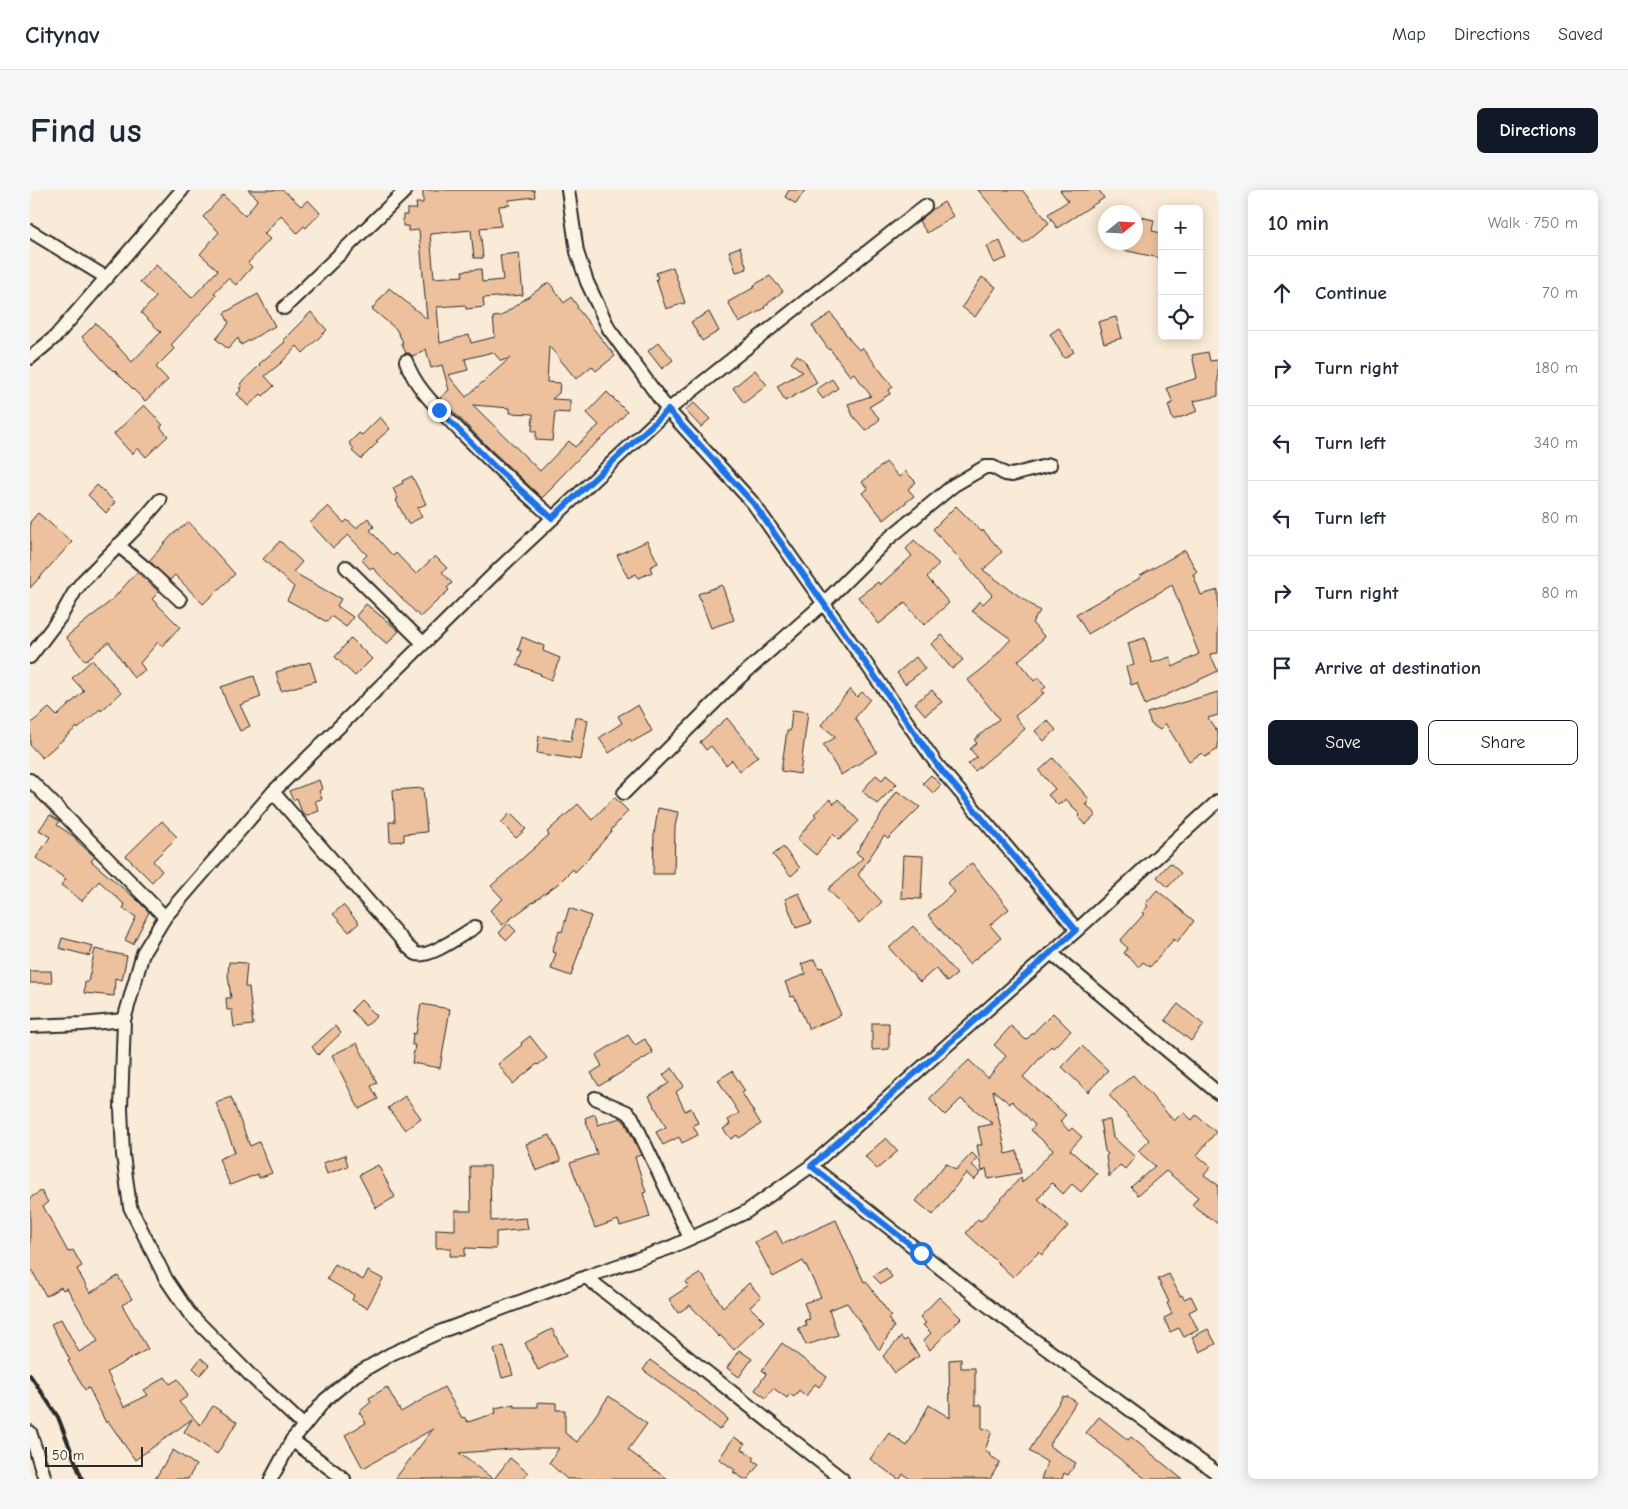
<!DOCTYPE html>
<html lang="en">
<head>
<meta charset="utf-8">
<style>
  body { margin:0; font-family:"Comic Neue",sans-serif; background:#f6f6f7; color:#1f2937 }
  .controls { position:absolute; right:15px; top:15px; display:grid; overflow:hidden; border-radius:8px; box-shadow:0 2px 12px #0003 }
  .controls button { width:45px; height:45px; display:grid; place-items:center; padding:0; border:0; border-bottom:1px solid #e0e1e3; background:#fff; color:#1f2937; font:25px sans-serif }
  .compass { position:absolute; left:1068px; top:15px; width:45px; height:45px; border-radius:50%; background:#fff; box-shadow:0 2px 12px #0003; rotate:72deg }
  .scale { position:absolute; left:15px; bottom:12px; width:98px; box-sizing:border-box; padding-left:5px; border:2px solid #2b2b2b; border-top:0; font-size:14px; line-height:18px; white-space:nowrap; color:#2b2b2b; -webkit-text-stroke:4px #fcf5e5; paint-order:stroke }
  .stop { position:absolute; width:15px; height:15px; margin:-11px; border:4px solid #1a73e8; border-radius:50%; background:#fff }
  .stop.end { background:#1a73e8; border-color:#fff; box-shadow:0 1px 5px #0008 }
  .list { margin:0; padding:0; list-style:none }
  h2 { display:flex; justify-content:space-between; align-items:center; height:65px; margin:0; padding:0 20px; font-size:21px }
  h2 small { font-size:16px; font-weight:400; color:#747a83 }
  .list li { display:grid; grid-template-columns:32px 1fr auto; gap:15px; align-items:center; box-sizing:border-box; height:75px; padding:0 20px; border-top:1px solid #e0e1e3 }
  .list b { display:block; font-size:19px; white-space:nowrap }
  .list em { font-size:16px; font-style:normal; color:#747a83 }
  .actions { display:flex; gap:10px; padding:15px 20px }
  .actions a { flex:1; padding:11px 0; border:1px solid #111827; border-radius:8px; text-align:center; font-size:18px; color:#111827 }
  .actions .main { background:#111827; color:#fff }
  .icon { flex:none; width:28px; height:28px; fill:none; stroke:currentColor; stroke-width:2; stroke-linecap:round; stroke-linejoin:round }
  .map { position:relative; flex:none; width:1188px; height:1289px; overflow:hidden; border-radius:8px }
  header { display:flex; align-items:center; gap:30px; box-sizing:border-box; height:70px; padding:0 25px; background:#fff; border-bottom:1px solid #e0e1e3 }
  header strong { font-size:24px }
  nav { display:flex; gap:28px; margin-inline-start:auto; font-size:18px }
  .intro { display:flex; align-items:center; justify-content:space-between; box-sizing:border-box; height:120px; padding:0 30px }
  h1 { margin:0; font-size:35px }
  .button { padding:12px 22px; border-radius:8px; background:#111827; color:#fff; font-size:18px; font-weight:700 }
  main { display:flex; gap:30px; padding:0 30px }
  aside { flex:1; background:#fff; border-radius:8px; box-shadow:0 2px 12px #0003 }
  .map>svg:first-child { display:block }
  .building { fill:#edc19d; stroke:#2b2b2b; fill-rule:evenodd }
  .lines { fill:none; stroke-linecap:round; stroke-linejoin:round }
  .minor-casing { stroke:#2b2b2b; stroke-width:16 }
  .minor { stroke:#fcf5e5; stroke-width:12 }
  .rail { stroke:#2b2b2b; stroke-width:4 }
  .route { stroke:#1a73e8; stroke-width:6 }
</style>
</head>
<body>
<header>
<strong>Citynav</strong>
<nav><a>Map</a><a>Directions</a><a>Saved</a></nav>
</header>
<div class="intro"><h1>Find us</h1><a class="button">Directions</a></div>
<main>
<div class="map">
<svg width="1188" height="1289" viewBox="0 0 1188 1289">
  <rect width="100%" height="100%" fill="#f9ebd7"/>
  <filter id="ink" filterUnits="userSpaceOnUse"><feTurbulence type="fractalNoise" baseFrequency=".02" numOctaves="2"/><feDisplacementMap in="SourceGraphic" scale="10" xChannelSelector="R" yChannelSelector="G"/><feConvolveMatrix kernelMatrix="1 2 1 2 8 2 1 2 1" color-interpolation-filters="sRGB"/></filter>
  <g filter="url(#ink)">
    <g class="building">
      <polygon points="218,0 253,0 271,16 278,10 290,23 276,38 274,36 267,43 251,25 234,44 240,49 218,73 222,77 206,95 198,88 184,103 187,105 141,155 144,159 126,177 138,190 115,211 84,180 83,181 52,147 66,133 102,172 131,142 111,123 126,107 110,92 126,75 162,108 188,80 170,64 189,42 173,27 193,5 215,26 228,9"/>
      <path d="M393,0H504L505,7L479,10L480,15L469,16L471,36L450,38L453,68H444L441,40L400,44L404,88L433,86L432,81L451,79L452,92L473,90L470,65L489,63L493,105L453,108L454,117L436,119L435,115L407,117L410,153L439,145L441,153L465,147L463,127L471,126L519,92L534,113L541,107L548,117L547,118L585,166L566,181L562,176L546,189L519,156L517,192L530,193L529,203L522,209L540,210V223L525,222L522,251L506,250V241H502L503,224L480,223V218L443,215L510,281L539,251L545,257L569,235L557,223L577,202L597,222L577,244L553,264L523,295L524,296L512,308L458,257L410,208L419,200L412,175L401,178L396,159L383,166L379,163H376L371,153L373,152L366,139L342,119L359,98L397,129L389,40L378,41V36H373V25H377V19H387L386,13H393ZM463,162L471,171L480,168L436,207L418,185L438,180L435,169Z"/>
      <polygon points="759,0 775,0 766,14 755,7"/>
      <polygon points="948,0 992,0 1019,33 993,54"/>
      <polygon points="1030,0 1069,0 1074,8 1027,38 1018,24 1038,11"/>
      <polygon points="914,12 923,26 897,43 889,31 903,19"/>
      <polygon points="1111,27 1124,30 1122,41 1132,43 1132,59 1130,68 1079,57 1080,52 1106,52 1106,37 1109,38"/>
      <polygon points="970,51 977,68 964,73 957,56"/>
      <polygon points="710,57 717,79 706,82 699,61"/>
      <polygon points="643,77 655,113 636,119 626,89 628,88 626,83"/>
      <polygon points="740,86 753,101 734,117 735,118 709,133 698,112 725,97 724,95"/>
      <polygon points="952,87 966,97 945,127 932,117"/>
      <polygon points="228,104 245,136 211,155 208,148 198,159 186,149 199,133 194,123"/>
      <polygon points="281,122 297,140 273,163 267,156 251,173 235,186 244,196 233,206 231,204 218,216 207,204 211,200 209,198 212,196 210,194 230,175 229,174 255,152 253,150"/>
      <polygon points="679,122 689,141 672,151 661,132"/>
      <polygon points="801,123 820,150 829,160 832,157 863,197 859,200 860,204 839,217 850,229 836,241 823,226 818,214 841,206 824,183 820,186 800,159 799,160 782,136"/>
      <polygon points="1086,127 1092,148 1074,153 1068,132"/>
      <polygon points="1029,138 1044,162 1034,168 1020,144"/>
      <polygon points="629,152 643,170 632,179 618,161"/>
      <polygon points="1178,162 1180,171 1188,170 1188,206 1164,211 1168,221 1143,230 1138,215 1143,213 1137,198 1167,188 1162,165"/>
      <polygon points="767,165 774,170 787,193 755,211 747,196 773,182 761,173"/>
      <polygon points="725,180 737,195 714,213 703,198"/>
      <polygon points="802,189 808,198 793,209 786,200"/>
      <polygon points="664,213 680,229 671,237 655,220"/>
      <polygon points="114,215 133,235 130,237 138,246 116,267 108,258 102,264 84,244"/>
      <polygon points="350,227 360,239 346,251 348,252 331,269 322,261 324,259 319,253 329,243 332,245"/>
      <polygon points="856,272 869,287 875,281 886,292 878,299 884,306 854,330 832,303 838,299 832,292"/>
      <polygon points="382,286 396,314 387,318 392,327 378,334 366,310 368,309 363,298 373,293 372,291"/>
      <polygon points="67,295 85,312 76,323 58,305"/>
      <polygon points="298,316 314,333 317,330 326,338 338,328 344,337 340,340 363,366 366,363 386,384 405,366 417,378 412,382 422,393 417,398 419,400 390,427 342,377 340,379 332,370 337,365 318,345 303,358 280,333"/>
      <polygon points="926,316 952,342 953,340 972,362 953,380 1010,421 1002,433 1015,447 988,471 1004,491 1008,487 1016,497 1011,501 1014,503 985,526 995,539 945,581 938,574 947,567 940,559 947,553 944,550 969,529 938,490 956,476 981,449 942,421 949,411 953,414 962,405 903,339"/>
      <polygon points="8,323 42,352 0,398 0,332"/>
      <polygon points="159,332 205,384 173,414 145,385 140,390 119,371 143,344"/>
      <polygon points="884,350 909,374 897,387 919,413 894,435 875,413 849,434 828,407 848,392 850,395 882,366 876,359"/>
      <polygon points="250,351 272,372 263,382 311,409 307,416 323,427 316,437 301,426 297,432 257,410 264,397 233,369"/>
      <polygon points="617,351 628,373 620,377 622,382 609,388 606,384 598,388 587,365"/>
      <polygon points="1155,360 1167,382 1163,384 1171,405 1188,400 1188,463 1180,464 1188,481 1115,515 1107,493 1101,495 1096,477 1104,475 1098,453 1115,448 1122,473 1140,467 1143,477 1169,464 1142,395 1058,444 1046,424 1110,388 1110,386"/>
      <polygon points="107,382 129,402 122,409 150,437 132,456 128,452 110,473 115,480 104,488 79,452 55,471 36,447 82,410"/>
      <polygon points="692,395 704,430 681,438 668,404"/>
      <polygon points="336,414 369,441 357,454 326,426"/>
      <polygon points="912,445 933,470 922,479 901,454"/>
      <polygon points="492,447 514,456 513,461 530,468 521,490 510,485 511,484 487,475 492,461 488,460"/>
      <polygon points="321,448 342,469 325,486 305,467"/>
      <polygon points="886,467 895,479 875,494 867,483"/>
      <polygon points="62,470 91,503 71,521 70,519 48,539 47,537 12,568 0,555 0,534 19,518 27,526 54,501 42,488"/>
      <polygon points="280,472 286,491 251,501 246,482"/>
      <polygon points="224,486 231,507 210,515 220,536 210,541 197,514 191,497"/>
      <polygon points="820,499 827,507 832,502 840,509 825,528 847,562 811,585 793,555 806,547 791,535"/>
      <polygon points="902,500 912,512 895,525 885,513"/>
      <polygon points="1188,502 1188,525 1178,528 1188,543 1188,559 1175,567 1172,563 1159,571 1135,533 1130,540 1121,534 1117,523"/>
      <polygon points="608,515 622,541 602,552 600,549 579,563 569,548 592,533 588,526"/>
      <polygon points="762,520 778,522 770,584 751,581 757,541 760,541"/>
      <polygon points="545,527 558,530 551,570 507,563 509,546 541,551"/>
      <polygon points="697,528 728,566 710,581 702,570 696,575 681,556 676,560 670,552"/>
      <polygon points="1017,530 1026,540 1014,551 1005,541"/>
      <polygon points="1023,568 1060,610 1056,614 1066,625 1055,635 1048,627 1050,625 1036,609 1028,615 1018,605 1025,599 1009,581"/>
      <polygon points="846,585 852,590 856,585 867,594 847,614 832,601"/>
      <polygon points="901,585 911,595 903,603 893,593"/>
      <polygon points="289,590 292,599 289,601 292,609 285,611 289,621 276,626 272,623 267,608 263,610 259,601"/>
      <polygon points="393,598 397,642 374,644 374,651 360,652 359,632 365,632 363,600"/>
      <polygon points="867,601 890,617 858,649 854,646 828,685 852,712 829,733 798,699 833,668 826,663"/>
      <polygon points="584,607 598,621 581,640 582,641 560,666 560,667 545,682 543,679 529,693 472,735 460,720 473,709 461,696 519,645 517,642 548,614 562,630"/>
      <polygon points="800,609 804,614 808,609 829,631 809,650 803,644 786,665 767,649 786,626 784,624"/>
      <polygon points="628,618 648,622 645,637 644,684 623,684 624,645"/>
      <polygon points="480,623 496,639 486,648 471,633"/>
      <polygon points="20,625 29,631 27,635 46,648 47,651 65,667 61,671 107,710 119,722 103,754 95,750 106,727 93,718 95,715 69,691 52,711 31,695 36,689 6,668 20,647 9,640"/>
      <polygon points="132,631 147,647 123,671 132,681 122,692 96,666"/>
      <polygon points="753,657 770,678 761,686 743,665"/>
      <polygon points="873,665 893,666 891,709 871,708"/>
      <polygon points="942,673 979,719 960,735 971,748 939,774 898,725 925,702 917,693"/>
      <polygon points="1140,673 1151,683 1138,697 1127,687"/>
      <polygon points="1127,700 1164,731 1147,752 1144,749 1120,777 1113,772 1109,777 1094,763 1098,758 1090,751 1114,724 1112,723 1118,716 1115,714"/>
      <polygon points="769,703 781,733 766,738 755,709"/>
      <polygon points="313,715 329,733 319,742 303,724"/>
      <polygon points="539,718 561,726 541,786 521,779 526,763 522,762 529,741 532,742"/>
      <polygon points="478,733 486,741 477,750 469,743"/>
      <polygon points="883,736 927,784 917,792 906,778 890,792 859,758"/>
      <polygon points="32,748 63,756 60,766 29,758"/>
      <polygon points="65,759 97,766 92,790 85,788 84,806 54,803 55,792 58,792"/>
      <polygon points="785,769 789,778 792,777 811,825 779,839 764,806 761,807 755,792 776,784 771,774"/>
      <polygon points="199,772 217,773 215,797 219,797 223,835 204,837 202,820 197,820 196,808 201,808 198,785"/>
      <polygon points="0,781 21,781 22,793 0,793"/>
      <polygon points="331,810 347,826 336,836 321,820"/>
      <polygon points="391,814 420,819 410,878 382,873 385,855 382,855 383,843 386,844"/>
      <polygon points="1148,814 1174,835 1161,851 1135,830"/>
      <polygon points="1023,823 1041,841 1023,858 1021,856 993,887 1036,925 1030,931 1039,941 1042,938 1052,947 1040,960 1067,984 1051,1002 1042,994 1033,1004 1022,993 1008,1009 1038,1036 1012,1065 1009,1062 983,1087 936,1043 948,1029 951,1031 991,987 992,993 1023,960 1001,940 1005,935 982,911 980,914 963,900 976,964 987,961 991,983 958,989 956,978 952,982 947,955 952,955 948,937 963,934 931,909 915,925 899,909 939,870 958,888 976,866 964,855 981,836 996,850"/>
      <polygon points="842,833 859,833 859,859 842,860"/>
      <polygon points="305,836 311,843 288,865 282,857"/>
      <polygon points="598,845 605,855 615,849 623,863 569,896 561,883 572,876 566,865"/>
      <polygon points="500,846 517,868 508,875 507,874 483,894 468,874 492,855 491,853"/>
      <polygon points="327,853 347,893 341,896 348,909 329,919 302,865"/>
      <polygon points="1052,856 1078,880 1058,902 1032,877"/>
      <polygon points="642,878 654,896 646,902 655,921 661,918 668,933 663,935 668,945 652,953 649,947 633,955 626,942 636,937 619,906 639,893 633,885"/>
      <polygon points="702,881 715,901 712,903 731,934 709,948 707,945 701,949 693,939 700,934 698,930 709,923 688,890"/>
      <polygon points="1103,885 1144,931 1153,922 1162,930 1166,925 1186,942 1167,965 1181,977 1174,985 1188,995 1188,1034 1162,1015 1168,1007 1136,981 1108,1005 1101,997 1125,976 1108,961 1119,950 1079,905"/>
      <polygon points="375,906 391,928 375,940 358,918"/>
      <polygon points="201,907 220,956 229,952 242,983 229,988 228,984 200,995 189,969 205,962 186,913"/>
      <polygon points="565,924 568,935 590,928 595,932 611,965 605,967 616,1002 613,1003 620,1027 590,1036 588,1030 565,1038 540,973 567,964 555,928"/>
      <polygon points="1080,930 1083,947 1105,967 1095,979 1090,975 1079,987 1076,966 1078,964 1075,961 1070,931"/>
      <polygon points="520,945 531,971 506,981 496,954"/>
      <polygon points="856,948 868,961 847,979 835,966"/>
      <polygon points="942,963 947,968 942,975 951,983 944,990 936,983 903,1025 886,1011 916,973 926,980"/>
      <polygon points="315,965 318,976 297,984 293,973"/>
      <polygon points="348,975 365,1007 346,1018 329,985"/>
      <polygon points="440,976 460,976 461,1031 496,1028 498,1039 466,1042 466,1059 435,1058 435,1066 420,1066 421,1058 406,1058 406,1039 425,1040 425,1021 441,1021"/>
      <polygon points="11,1001 18,1012 13,1016 38,1062 43,1060 52,1076 47,1079 60,1103 88,1086 102,1109 92,1115 118,1159 77,1182 94,1217 118,1205 114,1200 135,1187 140,1194 148,1189 158,1206 149,1212 170,1235 183,1216 207,1232 187,1264 154,1242 162,1229 105,1270 78,1231 76,1233 59,1198 55,1200 43,1180 38,1171 40,1170 21,1134 31,1129 49,1162 68,1151 37,1098 33,1100 31,1097 16,1106 0,1077 0,1008"/>
      <polygon points="806,1030 834,1092 836,1091 861,1126 858,1128 864,1137 849,1160 817,1113 799,1120 808,1145 776,1155 768,1138 777,1136 775,1130 780,1129 774,1113 791,1107 776,1075 775,1075 773,1071 743,1087 725,1052 746,1041 753,1054"/>
      <polygon points="305,1074 333,1090 338,1081 353,1089 337,1118 322,1110 324,1105 297,1089"/>
      <polygon points="856,1078 862,1087 851,1094 843,1086"/>
      <polygon points="671,1083 693,1117 719,1093 731,1107 720,1117 734,1131 704,1160 690,1145 689,1147 660,1115 648,1123 639,1109 659,1096 656,1092"/>
      <polygon points="1139,1084 1150,1106 1152,1105 1154,1109 1161,1106 1167,1118 1159,1122 1168,1140 1154,1147 1149,1138 1140,1142 1134,1128 1142,1124 1137,1113 1139,1112 1128,1089"/>
      <polygon points="909,1107 931,1128 900,1160 893,1151 901,1143 893,1135 896,1133 890,1127"/>
      <polygon points="522,1139 536,1166 508,1180 495,1153"/>
      <polygon points="1178,1139 1186,1154 1170,1162 1162,1147"/>
      <polygon points="871,1147 874,1151 877,1149 889,1166 865,1183 853,1166"/>
      <polygon points="752,1153 797,1187 789,1197 785,1194 776,1206 769,1200 764,1207 760,1204 757,1208 743,1198 736,1208 725,1200 736,1184 732,1180"/>
      <polygon points="474,1156 483,1185 472,1188 464,1159"/>
      <polygon points="709,1160 722,1169 709,1187 697,1178"/>
      <polygon points="171,1168 179,1175 170,1185 163,1178"/>
      <polygon points="931,1169 931,1178 945,1178 945,1215 952,1215 952,1238 962,1241 955,1260 960,1264 959,1265 970,1272 960,1289 880,1289 873,1284 870,1289 868,1289 840,1269 859,1243 877,1256 899,1215 920,1228 919,1170"/>
      <polygon points="620,1170 670,1206 698,1229 689,1240 657,1214 658,1213 613,1180"/>
      <polygon points="357,1197 371,1222 414,1197 432,1228 434,1227 438,1232 466,1223 465,1218 484,1214 484,1217 508,1217 508,1212 526,1213 526,1220 535,1220 535,1243 547,1252 579,1206 617,1234 598,1260 637,1289 537,1289 519,1273 529,1258 496,1258 429,1263 463,1289 365,1289 403,1239 333,1278 315,1245 336,1233 329,1222 341,1212 339,1208"/>
      <polygon points="1033,1206 1036,1207 1037,1206 1046,1212 1019,1256 1046,1273 1038,1285 1034,1283 1032,1289 1011,1289 1017,1272 999,1261"/>
      <polygon points="1069,1227 1098,1250 1101,1247 1152,1289 1116,1289 1056,1243"/>
      <polygon points="704,1247 715,1254 712,1259 725,1268 723,1270 729,1274 718,1289 714,1289 703,1282 705,1280 689,1269"/>
      <polygon points="143,1260 166,1275 158,1289 125,1289"/>
      <polygon points="480,1268 498,1283 493,1289 464,1289"/>
    </g>
    <g class="lines">
      <defs>
        <g id="minor">
          <polyline points="538,0 547,62 557,92 579,139 638,220 723,313 908,576 1047,740"/>
          <polyline points="0,41 77,88"/>
          <polyline points="254,118 376,0"/>
          <polyline points="0,168 25,147 152,0"/>
          <path d="M376,171C386,200 409,219 430,241C460,271 491,300 523,328"/>
          <polyline points="88,355 119,381 150,410"/>
          <polyline points="316,377 393,453"/>
          <polyline points="0,467 31,426 45,401 53,391 106,338 130,310"/>
          <polyline points="0,590 135,727"/>
          <path d="M243,602L378,757C381,759 384,763 387,764C400,768 433,744 445,737"/>
          <polyline points="594,603 708,489 794,413 858,349 924,295 955,277 963,277 975,284 982,285 1020,275"/>
          <polyline points="1021,763 1188,903"/>
          <polyline points="0,836 52,834 94,830"/>
          <polyline points="565,908 597,922 602,927 660,1048"/>
          <polyline points="781,976 966,1122 1188,1284"/>
          <polyline points="556,1087 812,1289"/>
          <polyline points="274,1236 224,1189 159,1123 136,1089 100,1017 93,965 91,918 94,830 113,763 135,727 243,602 472,376 638,220 895,16"/>
          <polyline points="0,1242 15,1289"/>
          <polyline points="262,1250 314,1289"/>
          <polyline points="241,1289 262,1250 274,1236 295,1210 325,1185 361,1164 412,1141 556,1087 639,1058 672,1043 716,1022 781,976 1047,740 1188,611"/>
        </g>
      </defs>
      <use href="#minor" class="minor-casing"/>
      <use href="#minor" class="minor"/>
      <polyline class="rail" points="0,1185 28,1227 52,1289"/>
    </g>
  </g>
  <g class="lines" filter="url(#ink)">
    <polyline class="route" points="409,220 465,277 522,328 638,220 723,313 908,576 1046,740 781,976 891,1063"/>
  </g>
</svg>
<div class="controls">
<button>+</button>
<button>−</button>
<button><svg class="icon" aria-label="locate" viewBox="0 0 24 24"><circle cx="12" cy="12" r="6"/><path d="M12 2v4M12 18v4M2 12h4M18 12h4"/></svg></button>
</div>
<svg class="compass" viewBox="-18 -18 36 36"><path d="M0-13l5 13h-10z" fill="#e53935"/><path d="M0 13l5-13h-10z" fill="#747a83"/></svg>
<div class="scale">50 m</div>
<div class="stop" style="left:891px;top:1063px"></div>
<div class="stop end" style="left:409px;top:220px"></div>
</div>
<aside>
<h2>10 min<small>Walk · 750 m</small></h2>
<ul class="list">
<li><svg class="icon" aria-label="ahead" viewBox="0 0 24 24"><path d="M12 20V5M6 11l6-6 6 6"/></svg><div><b>Continue</b></div><em>70 m</em></li>
<li><svg class="icon" aria-label="right" viewBox="0 0 24 24"><path d="M7 20v-9h11M14 6l5 5-5 5"/></svg><div><b>Turn right</b></div><em>180 m</em></li>
<li><svg class="icon" aria-label="left" viewBox="0 0 24 24"><path d="M17 20v-9H6M10 6l-5 5 5 5"/></svg><div><b>Turn left</b></div><em>340 m</em></li>
<li><svg class="icon" aria-label="left" viewBox="0 0 24 24"><path d="M17 20v-9H6M10 6l-5 5 5 5"/></svg><div><b>Turn left</b></div><em>80 m</em></li>
<li><svg class="icon" aria-label="right" viewBox="0 0 24 24"><path d="M7 20v-9h11M14 6l5 5-5 5"/></svg><div><b>Turn right</b></div><em>80 m</em></li>
<li><svg class="icon" aria-label="arrive" viewBox="0 0 24 24"><path d="M6 21V4h12l-3 4 3 4H6"/></svg><div><b>Arrive at destination</b></div></li>
</ul>
<div class="actions"><a class="main">Save</a><a>Share</a></div>
</aside>
</main>
</body>
</html>
